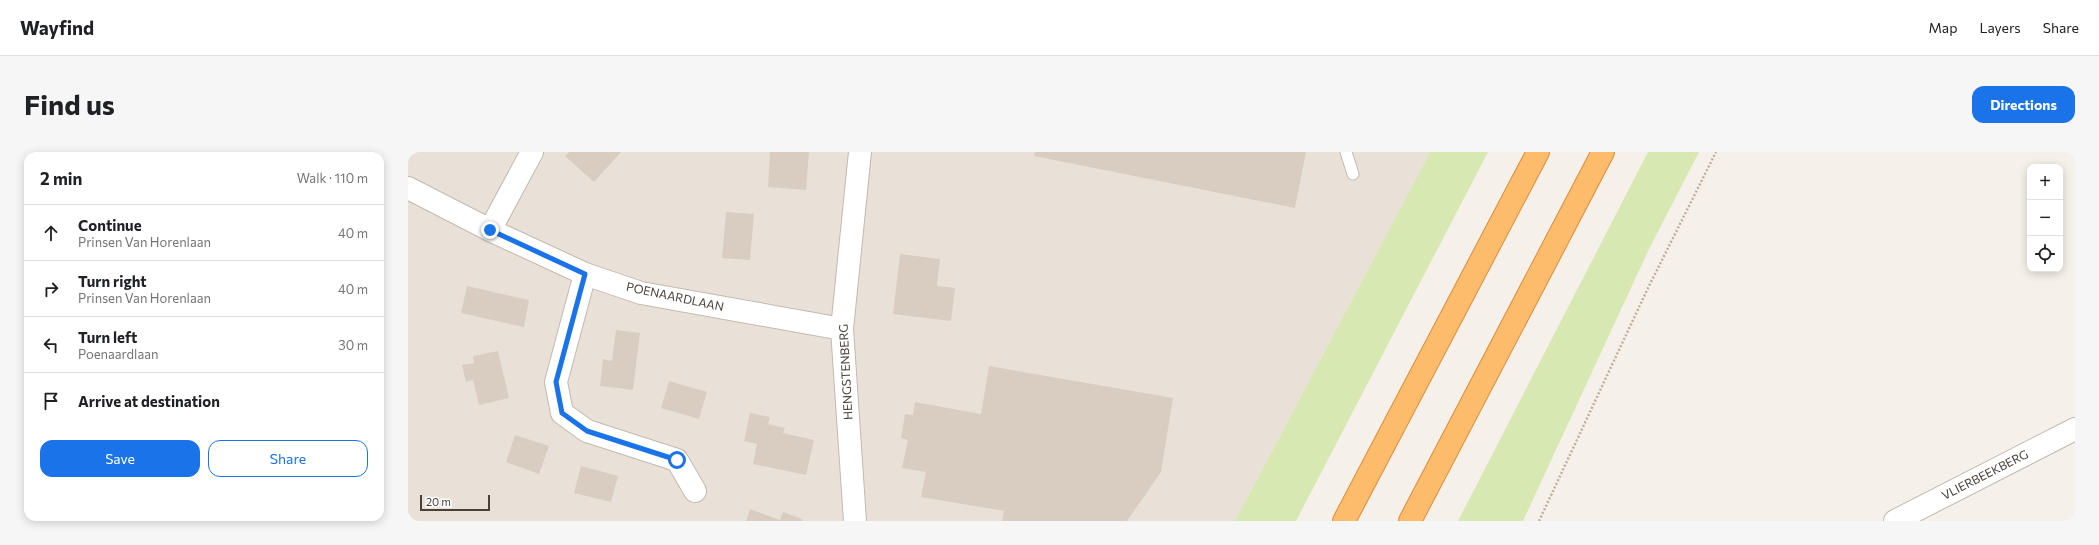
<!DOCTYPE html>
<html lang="en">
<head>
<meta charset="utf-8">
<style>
  body { margin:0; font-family:Commissioner,sans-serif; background:#f6f6f6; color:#202124 }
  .controls { position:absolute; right:12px; top:12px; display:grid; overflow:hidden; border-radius:8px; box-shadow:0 2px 10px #0003 }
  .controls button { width:36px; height:36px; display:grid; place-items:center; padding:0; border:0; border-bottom:1px solid #e0e0e0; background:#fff; color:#202124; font:20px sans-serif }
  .scale { position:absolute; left:12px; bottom:10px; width:70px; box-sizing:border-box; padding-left:4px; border:2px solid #494038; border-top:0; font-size:11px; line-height:14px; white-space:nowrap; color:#494038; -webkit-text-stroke:3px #fff; paint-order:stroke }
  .stop { position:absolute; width:12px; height:12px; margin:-9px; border:3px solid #1a73e8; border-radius:50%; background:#fff }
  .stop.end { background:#1a73e8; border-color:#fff; box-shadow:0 1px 4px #0008 }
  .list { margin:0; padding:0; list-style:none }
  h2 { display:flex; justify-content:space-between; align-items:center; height:52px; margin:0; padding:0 16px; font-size:17px }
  h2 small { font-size:13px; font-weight:400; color:#757577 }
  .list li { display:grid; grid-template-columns:26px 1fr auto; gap:12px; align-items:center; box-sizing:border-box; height:56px; padding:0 16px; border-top:1px solid #e0e0e0 }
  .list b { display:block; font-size:15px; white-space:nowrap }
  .list p { margin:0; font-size:13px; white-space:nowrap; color:#757577 }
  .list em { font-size:13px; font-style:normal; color:#757577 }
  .actions { display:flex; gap:8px; padding:12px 16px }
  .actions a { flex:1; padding:9px 0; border:1px solid #1a73e8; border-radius:12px; text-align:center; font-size:14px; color:#1a73e8 }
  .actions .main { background:#1a73e8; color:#fff }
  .icon { flex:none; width:22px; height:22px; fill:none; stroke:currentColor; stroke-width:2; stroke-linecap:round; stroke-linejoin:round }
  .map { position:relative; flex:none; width:1667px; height:369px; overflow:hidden; border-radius:12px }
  header { display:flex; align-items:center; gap:24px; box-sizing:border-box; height:56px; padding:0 20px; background:#fff; border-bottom:1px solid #e0e0e0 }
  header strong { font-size:19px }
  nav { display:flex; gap:22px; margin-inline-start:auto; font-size:14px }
  .intro { display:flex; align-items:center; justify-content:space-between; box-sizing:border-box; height:96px; padding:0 24px }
  h1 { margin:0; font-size:28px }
  .button { padding:10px 18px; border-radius:12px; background:#1a73e8; color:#fff; font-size:14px; font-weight:700 }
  main { display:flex; gap:24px; padding:0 24px }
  aside { flex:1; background:#fff; border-radius:12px; box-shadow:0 2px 10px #0003 }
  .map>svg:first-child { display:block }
  .residential { fill:#e9e1d8 }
  .green { fill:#d7e8b3 }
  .building { fill:#d9cdc2 }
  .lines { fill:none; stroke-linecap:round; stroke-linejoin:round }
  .service-casing { stroke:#c3b9af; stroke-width:13 }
  .minor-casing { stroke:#c3b9af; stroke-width:24 }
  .motorway-casing { stroke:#dd8d3b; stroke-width:24 }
  .path { stroke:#c2b09d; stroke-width:2.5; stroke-dasharray:2 2; stroke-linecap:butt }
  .service { stroke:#fff; stroke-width:11 }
  .minor { stroke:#fff; stroke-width:22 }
  .motorway { stroke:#fdbb6c; stroke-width:22 }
  .route { stroke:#1a73e8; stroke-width:5 }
  .labels { text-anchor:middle; stroke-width:3.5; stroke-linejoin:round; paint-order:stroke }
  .street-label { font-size:12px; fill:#494038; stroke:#fff }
</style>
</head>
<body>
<header>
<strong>Wayfind</strong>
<nav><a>Map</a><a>Layers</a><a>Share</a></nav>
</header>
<div class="intro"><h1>Find us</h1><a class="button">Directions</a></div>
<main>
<aside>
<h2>2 min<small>Walk · 110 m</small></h2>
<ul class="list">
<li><svg class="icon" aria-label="ahead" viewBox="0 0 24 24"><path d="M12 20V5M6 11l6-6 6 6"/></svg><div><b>Continue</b><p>Prinsen Van Horenlaan</p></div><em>40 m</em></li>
<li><svg class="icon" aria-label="right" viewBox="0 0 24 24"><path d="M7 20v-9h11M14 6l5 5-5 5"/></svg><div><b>Turn right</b><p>Prinsen Van Horenlaan</p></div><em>40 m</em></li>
<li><svg class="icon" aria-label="left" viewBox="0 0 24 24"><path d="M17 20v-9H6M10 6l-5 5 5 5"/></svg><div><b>Turn left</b><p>Poenaardlaan</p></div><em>30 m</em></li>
<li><svg class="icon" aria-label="arrive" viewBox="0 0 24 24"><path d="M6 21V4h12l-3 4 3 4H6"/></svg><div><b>Arrive at destination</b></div></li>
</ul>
<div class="actions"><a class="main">Save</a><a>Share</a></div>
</aside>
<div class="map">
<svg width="1667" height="369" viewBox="0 0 1667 369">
  <rect width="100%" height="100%" fill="#f5f0e9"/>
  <polygon class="residential" points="0,0 1022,0 827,369 0,369"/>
  <g class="green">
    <polygon points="1022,0 1080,0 888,369 827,369"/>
    <polygon points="1240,0 1291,0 1241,97 1115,369 1050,369"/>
  </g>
  <g class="building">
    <polygon points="161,0 213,0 186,30 157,4"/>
    <polygon points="362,0 401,0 398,38 360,35"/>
    <polygon points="627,0 898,0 887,56 626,4"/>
    <polygon points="318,60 346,62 342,108 314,106"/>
    <polygon points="492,102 532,107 529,134 547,136 543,169 485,162"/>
    <polygon points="59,134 121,148 116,175 53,161"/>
    <polygon points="208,178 232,181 225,238 192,234 195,207 204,209"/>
    <polygon points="90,199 101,246 71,253 65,228 58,230 54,213 66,211 65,204"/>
    <polygon points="581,214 765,246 753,320 719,369 594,369 596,359 513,345 518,320 494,316 500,288 493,286 497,262 505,263 507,250 573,262"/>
    <polygon points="261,229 299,240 291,267 253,256"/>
    <polygon points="342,261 362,265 360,272 377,276 375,281 406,288 398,323 345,312 349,292 336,289"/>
    <polygon points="107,283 141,294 131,322 98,310"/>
    <polygon points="173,314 210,324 203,350 166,341"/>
    <polygon points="342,357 372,368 375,360 394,367 394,369 338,369"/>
  </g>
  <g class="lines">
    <defs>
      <polyline id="service" points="938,0 945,22"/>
      <g id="minor">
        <polyline points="0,36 82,78 177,122 233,141 434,177"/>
        <polyline points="82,78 124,0"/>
        <polyline points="177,122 148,230 154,261 179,279 269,308 287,339"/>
        <polyline points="447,369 434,177 452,0"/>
        <polyline points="1487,369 1667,277"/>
      </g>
      <g id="motorway">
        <polyline points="936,369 1130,0"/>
        <polyline points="1002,369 1195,0"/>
      </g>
    </defs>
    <use href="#service" class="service-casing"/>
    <use href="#minor" class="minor-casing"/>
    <use href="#motorway" class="motorway-casing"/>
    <polyline class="path" points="1131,369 1240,136 1308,0"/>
    <use href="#service" class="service"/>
    <use href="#minor" class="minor"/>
    <use href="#motorway" class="motorway"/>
  </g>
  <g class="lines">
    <polyline class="route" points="82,78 177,122 148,230 154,261 179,279 269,308"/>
  </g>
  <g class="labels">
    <g class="street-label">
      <text transform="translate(267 145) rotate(12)" y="4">POENAARDLAAN</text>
      <text transform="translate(438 220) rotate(-93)" y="4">HENGSTENBERG</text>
      <text transform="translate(1577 323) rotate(-27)" y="4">VLIERBEEKBERG</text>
    </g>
  </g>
</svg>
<div class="controls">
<button>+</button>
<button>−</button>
<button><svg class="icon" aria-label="locate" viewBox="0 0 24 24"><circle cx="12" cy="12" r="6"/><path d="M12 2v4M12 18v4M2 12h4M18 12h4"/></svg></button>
</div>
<div class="scale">20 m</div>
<div class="stop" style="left:269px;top:308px"></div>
<div class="stop end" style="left:82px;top:78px"></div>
</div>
</main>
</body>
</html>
